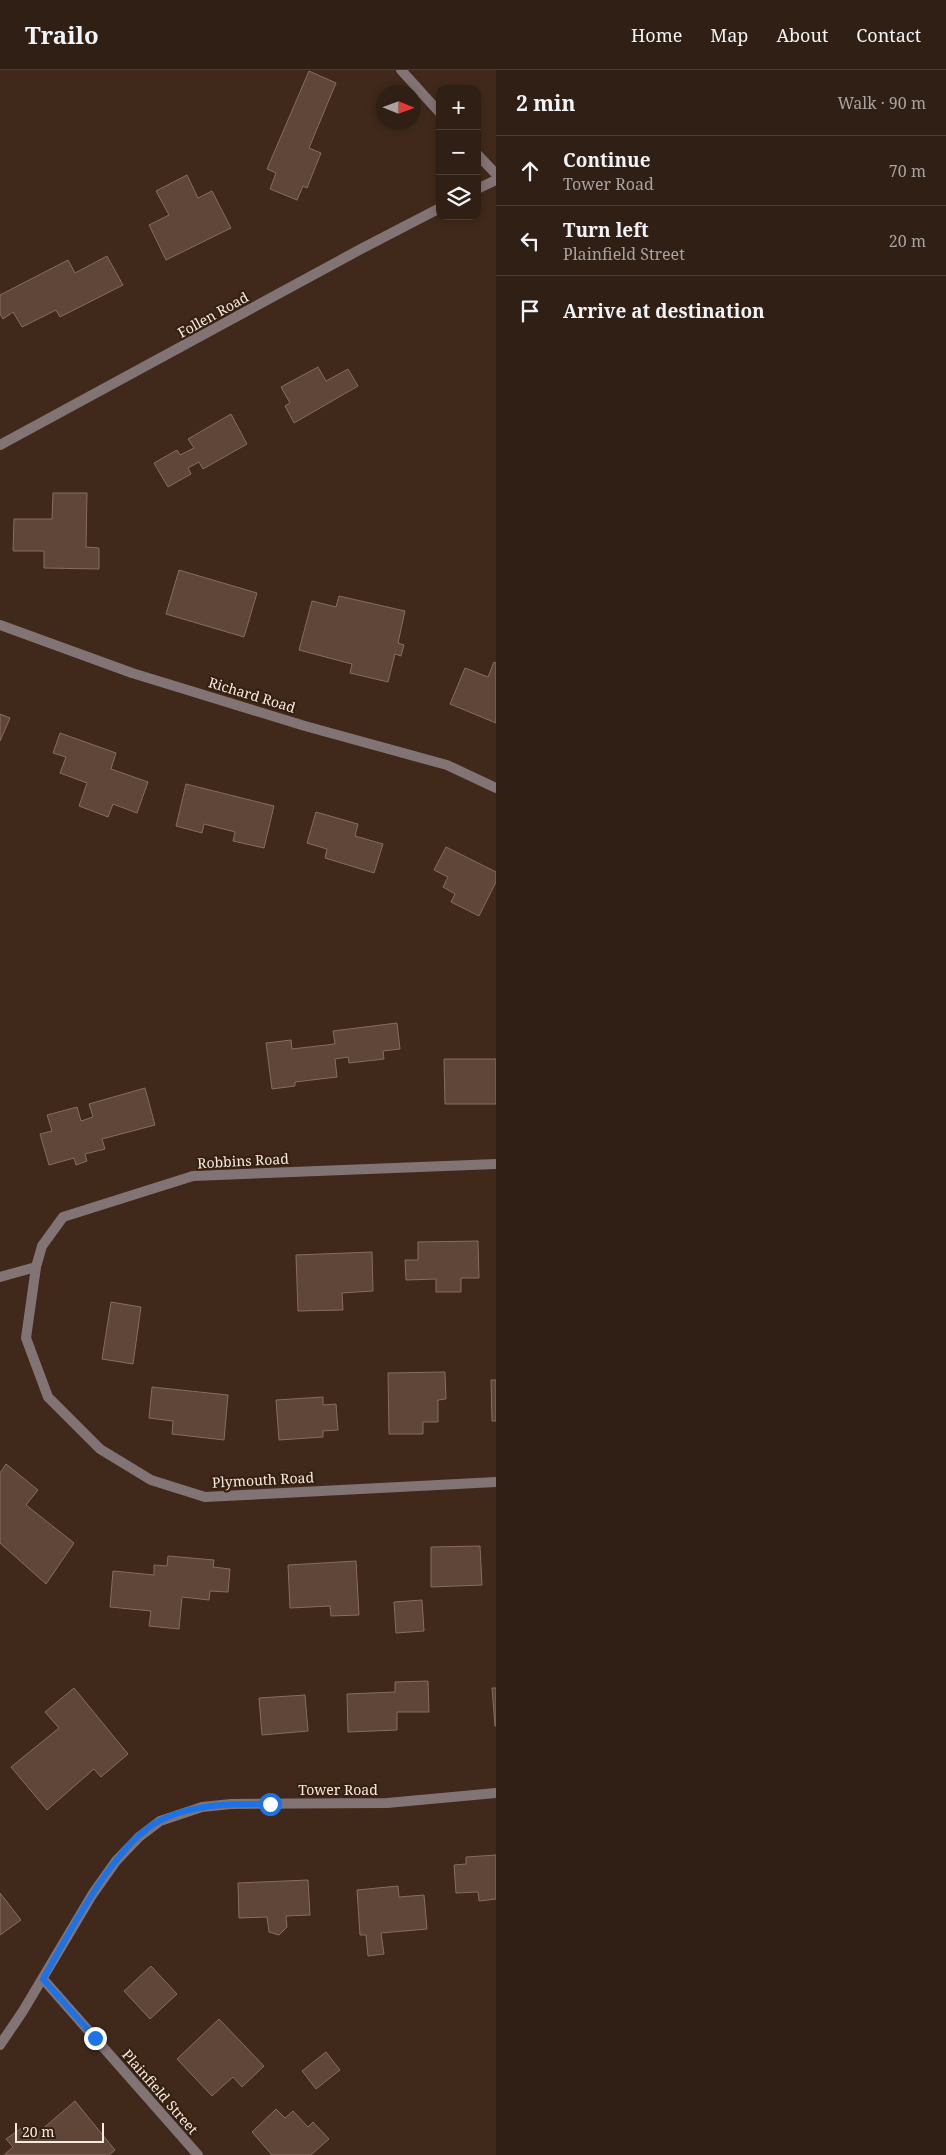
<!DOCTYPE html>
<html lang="en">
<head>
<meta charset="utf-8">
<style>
  body { margin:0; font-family:"Noto Serif",serif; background:#38271d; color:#f1f3f6 }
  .controls { position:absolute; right:15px; top:15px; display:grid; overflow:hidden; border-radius:10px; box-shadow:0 2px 8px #0003 }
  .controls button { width:45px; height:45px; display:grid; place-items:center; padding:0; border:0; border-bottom:1px solid #4b3d34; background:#301f14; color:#f1f3f6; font:25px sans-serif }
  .compass { position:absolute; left:376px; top:15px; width:45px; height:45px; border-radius:50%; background:#301f14; box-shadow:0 2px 8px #0003; rotate:91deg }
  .scale { position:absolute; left:15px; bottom:12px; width:89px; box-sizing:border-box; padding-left:5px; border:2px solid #f8e9e0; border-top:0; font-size:14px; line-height:18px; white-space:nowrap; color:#f8e9e0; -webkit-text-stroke:4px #352011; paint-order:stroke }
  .stop { position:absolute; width:15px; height:15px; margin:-11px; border:4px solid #1a73e8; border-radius:50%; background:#fff }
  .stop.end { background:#1a73e8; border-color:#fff; box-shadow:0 1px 5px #0008 }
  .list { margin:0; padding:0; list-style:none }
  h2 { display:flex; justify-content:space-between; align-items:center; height:65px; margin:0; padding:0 20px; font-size:21px }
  h2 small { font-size:16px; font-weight:400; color:#a8a2a0 }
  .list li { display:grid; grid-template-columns:32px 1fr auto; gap:15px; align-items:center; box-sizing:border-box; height:70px; padding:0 20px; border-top:1px solid #4b3d34 }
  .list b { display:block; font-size:19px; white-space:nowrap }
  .list p { margin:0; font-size:16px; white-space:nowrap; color:#a8a2a0 }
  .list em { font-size:16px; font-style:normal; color:#a8a2a0 }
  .icon { flex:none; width:28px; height:28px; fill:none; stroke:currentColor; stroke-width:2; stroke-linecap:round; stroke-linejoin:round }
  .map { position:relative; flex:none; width:496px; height:2085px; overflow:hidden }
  header { display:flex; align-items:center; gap:30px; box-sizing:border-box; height:70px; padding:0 25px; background:#301f14; border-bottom:1px solid #4b3d34 }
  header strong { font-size:24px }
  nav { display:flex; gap:28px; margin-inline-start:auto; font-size:18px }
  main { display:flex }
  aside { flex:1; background:#301f14 }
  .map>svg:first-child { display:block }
  .building { fill:#604638; stroke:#886c5e }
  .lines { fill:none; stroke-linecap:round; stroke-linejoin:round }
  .street { stroke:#827374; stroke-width:10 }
  .route { stroke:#1a73e8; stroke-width:6 }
  .labels { text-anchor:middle; stroke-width:4.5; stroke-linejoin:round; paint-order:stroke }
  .street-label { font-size:14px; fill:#f8e9e0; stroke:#352011 }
</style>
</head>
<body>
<header>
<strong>Trailo</strong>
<nav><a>Home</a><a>Map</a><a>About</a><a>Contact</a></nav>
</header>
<main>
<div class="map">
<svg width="496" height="2085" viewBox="0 0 496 2085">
  <rect width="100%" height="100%" fill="#40291a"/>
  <g class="building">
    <polygon points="309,1 336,13 309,78 321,83 307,118 303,116 297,130 270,119 276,103 267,99"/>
    <polygon points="187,105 198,128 212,121 231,158 166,190 149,155 169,145 156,121"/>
    <polygon points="107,186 123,215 60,247 56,240 22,257 13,242 3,249 0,244 0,225 68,190 75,203"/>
    <polygon points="318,297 326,311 348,299 358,316 294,353 285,336 290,333 281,317"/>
    <polygon points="231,344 247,374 203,399 199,392 188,398 191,404 168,417 154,393 177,380 180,385 194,378 188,369"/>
    <polygon points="53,423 87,423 86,477 99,478 99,499 44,498 44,481 13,481 14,449 52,449"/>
    <polygon points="179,500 257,523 244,567 166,544"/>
    <polygon points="339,526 405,541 398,573 404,575 401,586 395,584 388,612 350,603 352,594 299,580 312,531 336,537"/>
    <polygon points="494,592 496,593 496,653 450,634 465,598 488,607"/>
    <polygon points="0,644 10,648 0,671"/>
    <polygon points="60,663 116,683 111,699 148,712 137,743 113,734 108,747 79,736 87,713 60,703 66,687 53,683"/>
    <polygon points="186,714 274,736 264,778 233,771 235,762 204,754 202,763 176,756"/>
    <polygon points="316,742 358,754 355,766 383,774 374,803 325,788 327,779 307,773"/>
    <polygon points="446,777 496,802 496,812 479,846 451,832 455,824 443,817 448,807 434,800"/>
    <polygon points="397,953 400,979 383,981 384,989 349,993 348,987 335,989 337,1007 295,1012 295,1016 272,1019 266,973 291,970 292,979 335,974 333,961"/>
    <polygon points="444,989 496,989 496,1034 445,1034"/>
    <polygon points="145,1018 155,1055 102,1069 105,1079 85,1084 87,1091 76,1095 74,1088 49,1095 40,1064 52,1061 47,1045 77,1037 81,1051 93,1047 89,1034"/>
    <polygon points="478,1171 479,1208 461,1208 461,1222 436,1222 436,1209 406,1210 405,1190 418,1190 418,1172"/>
    <polygon points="372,1182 373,1221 342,1223 343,1240 298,1241 296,1185"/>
    <polygon points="111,1232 141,1237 133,1294 102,1289"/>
    <polygon points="445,1302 446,1329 438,1330 438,1352 423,1352 423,1364 389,1364 388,1303"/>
    <polygon points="491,1310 496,1310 496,1351 492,1351"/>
    <polygon points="152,1317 228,1325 224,1370 172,1364 173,1351 149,1348"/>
    <polygon points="323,1327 323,1335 336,1334 338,1360 323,1361 323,1367 279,1370 276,1330"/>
    <polygon points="6,1394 38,1420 26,1435 74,1473 46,1514 0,1473 0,1403"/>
    <polygon points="480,1476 482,1515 431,1517 431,1477"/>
    <polygon points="168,1486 214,1490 213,1497 230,1499 228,1522 210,1521 209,1530 182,1527 179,1559 149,1556 151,1541 110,1537 113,1501 154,1505 154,1495 167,1496"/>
    <polygon points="356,1491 359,1545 331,1546 330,1536 290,1538 288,1495"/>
    <polygon points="422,1530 424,1561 396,1563 394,1532"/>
    <polygon points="428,1611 429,1642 397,1642 397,1660 348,1662 347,1624 395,1622 395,1612"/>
    <polygon points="74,1618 128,1684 101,1707 94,1699 47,1740 11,1697 59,1658 45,1642"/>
    <polygon points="492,1618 496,1618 496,1656 495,1656"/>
    <polygon points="305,1625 308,1661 262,1665 259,1628"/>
    <polygon points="496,1785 496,1829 479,1831 478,1822 456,1823 454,1795 466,1794 466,1787"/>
    <polygon points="308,1810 310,1845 286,1846 287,1857 279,1865 269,1862 267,1847 239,1848 238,1813"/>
    <polygon points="398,1816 399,1827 424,1825 427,1859 381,1863 384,1884 368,1886 366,1865 360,1865 357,1820"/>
    <polygon points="0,1823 21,1850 0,1865"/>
    <polygon points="151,1896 177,1924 150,1949 124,1921"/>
    <polygon points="219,1949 264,1996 242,2017 233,2007 212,2026 177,1989"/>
    <polygon points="326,1982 340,2000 316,2019 302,2001"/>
    <polygon points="75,2031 115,2080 109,2085 4,2085 13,2077 6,2069 23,2057 33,2067"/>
    <polygon points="276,2039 285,2048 293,2041 308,2057 313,2052 329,2069 311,2085 272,2085 252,2062"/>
  </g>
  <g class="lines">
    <g class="street">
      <polyline points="401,0 440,43"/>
      <polyline points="477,84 496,104"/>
      <polyline points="477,119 496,110"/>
      <polyline points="0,375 359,180 440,138"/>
      <polyline points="0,555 132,603 305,656 447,695 496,718"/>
      <polyline points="36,1197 26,1268 48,1327 100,1379 151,1410 205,1427 496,1412"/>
      <polyline points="0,1207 36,1197 42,1176 63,1147 193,1106 496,1094"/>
      <polyline points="43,1909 198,2085"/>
      <polyline points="0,1975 23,1941 92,1825 116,1791 139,1767 160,1751 202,1737 231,1734 387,1733 496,1723"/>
    </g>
  </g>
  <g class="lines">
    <path class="route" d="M95,1968L43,1909C69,1864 114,1773 161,1750C195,1733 233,1734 270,1734"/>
  </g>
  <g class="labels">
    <g class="street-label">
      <text transform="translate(213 245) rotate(-29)" y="5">Follen Road</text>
      <text transform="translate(252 625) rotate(17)" y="5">Richard Road</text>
      <text transform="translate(243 1091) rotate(-3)" y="5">Robbins Road</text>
      <text transform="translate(263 1410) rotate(-3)" y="5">Plymouth Road</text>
      <text x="338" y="1725">Tower Road</text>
      <text transform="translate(160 2022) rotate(49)" y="5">Plainfield Street</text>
    </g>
  </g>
</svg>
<div class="controls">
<button>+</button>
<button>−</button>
<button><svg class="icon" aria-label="layers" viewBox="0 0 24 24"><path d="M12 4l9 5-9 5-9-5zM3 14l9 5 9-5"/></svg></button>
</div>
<svg class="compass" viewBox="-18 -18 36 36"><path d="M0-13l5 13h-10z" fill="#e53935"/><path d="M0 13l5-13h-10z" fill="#a8a2a0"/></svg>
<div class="scale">20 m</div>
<div class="stop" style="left:270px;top:1734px"></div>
<div class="stop end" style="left:95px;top:1968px"></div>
</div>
<aside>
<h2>2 min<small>Walk · 90 m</small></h2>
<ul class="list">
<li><svg class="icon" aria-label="ahead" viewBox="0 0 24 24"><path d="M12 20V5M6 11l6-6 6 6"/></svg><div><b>Continue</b><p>Tower Road</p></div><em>70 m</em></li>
<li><svg class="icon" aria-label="left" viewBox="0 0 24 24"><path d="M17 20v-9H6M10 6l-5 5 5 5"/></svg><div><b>Turn left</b><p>Plainfield Street</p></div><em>20 m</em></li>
<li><svg class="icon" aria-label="arrive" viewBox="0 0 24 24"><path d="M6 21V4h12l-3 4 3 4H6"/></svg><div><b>Arrive at destination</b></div></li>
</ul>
</aside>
</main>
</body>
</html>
